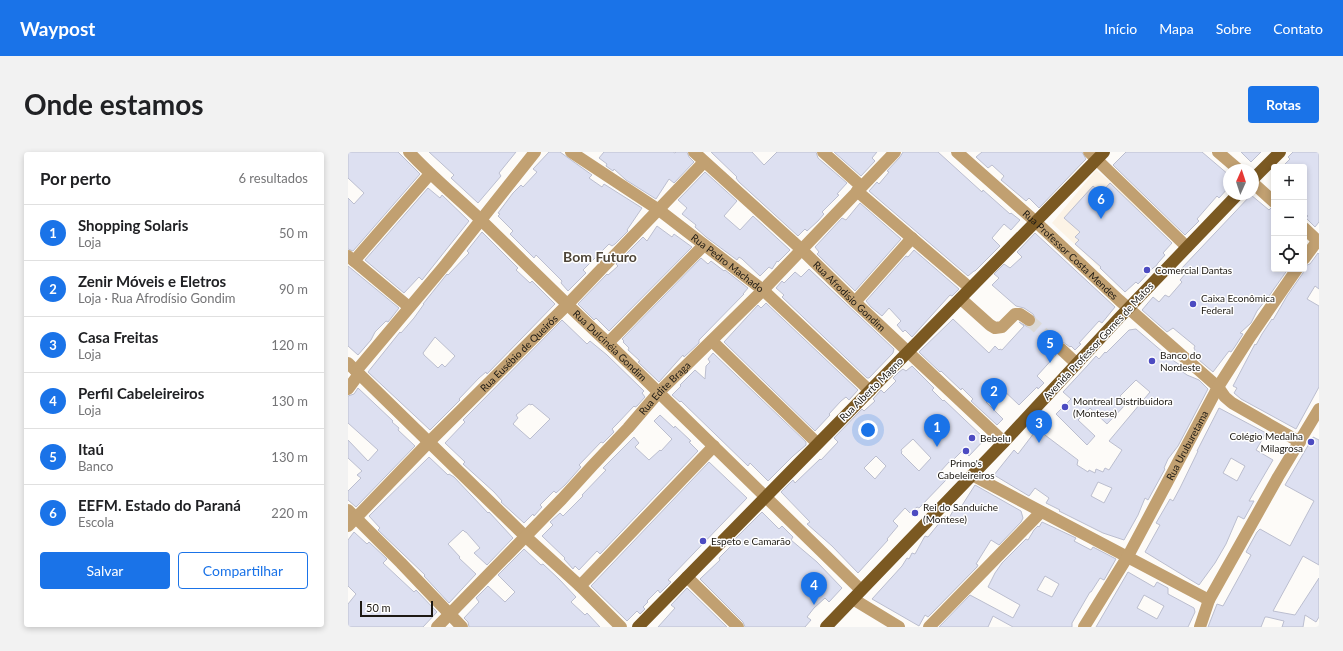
<!DOCTYPE html>
<html lang="pt">
<head>
<meta charset="utf-8">
<style>
  body { margin:0; font-family:Lato,sans-serif; background:#f2f2f2; color:#202124 }
  .controls { position:absolute; right:12px; top:12px; display:grid; overflow:hidden; border-radius:4px; box-shadow:0 2px 6px #0003 }
  .controls button { width:36px; height:36px; display:grid; place-items:center; padding:0; border:0; border-bottom:1px solid #e0e0e0; background:#fff; color:#202124; font:20px sans-serif }
  .compass { position:absolute; left:875px; top:12px; width:36px; height:36px; border-radius:50%; background:#fff; box-shadow:0 2px 6px #0003; rotate:3deg }
  .scale { position:absolute; left:12px; bottom:10px; width:73px; box-sizing:border-box; padding-left:4px; border:2px solid #1d1913; border-top:0; font-size:11px; line-height:14px; white-space:nowrap; color:#1d1913; -webkit-text-stroke:3px #fff; paint-order:stroke }
  .you { position:absolute; left:520px; top:278px; width:14px; height:14px; margin:-10px; border:3px solid #fff; border-radius:50%; background:#1a73e8; box-shadow:0 0 0 6px #1a73e833 }
  .badge { display:grid; place-items:center; width:26px; height:26px; border-radius:50%; background:#1a73e8; color:#fff; font-size:13px; font-weight:700 }
  .pin { position:absolute; translate:-50% -33px; filter:drop-shadow(0 1px 2px #0008) }
  .pin::after { content:''; position:absolute; top:21px; width:14px; height:12px; background:inherit; clip-path:polygon(0 0,100% 0,50% 100%) }
  .list { margin:0; padding:0; list-style:none }
  h2 { display:flex; justify-content:space-between; align-items:center; height:52px; margin:0; padding:0 16px; font-size:17px }
  h2 small { font-size:13px; font-weight:400; color:#757577 }
  .list li { display:grid; grid-template-columns:26px 1fr auto; gap:12px; align-items:center; box-sizing:border-box; height:56px; padding:0 16px; border-top:1px solid #e0e0e0 }
  .list b { display:block; font-size:15px; white-space:nowrap }
  .list p { margin:0; font-size:13px; white-space:nowrap; color:#757577 }
  .list em { font-size:13px; font-style:normal; color:#757577 }
  .actions { display:flex; gap:8px; padding:12px 16px }
  .actions a { flex:1; padding:9px 0; border:1px solid #1a73e8; border-radius:4px; text-align:center; font-size:14px; color:#1a73e8 }
  .actions .main { background:#1a73e8; color:#fff }
  .icon { flex:none; width:22px; height:22px; fill:none; stroke:currentColor; stroke-width:2; stroke-linecap:round; stroke-linejoin:round }
  .map { position:relative; flex:none; width:971px; height:475px; overflow:hidden; border-radius:4px }
  header { display:flex; align-items:center; gap:24px; box-sizing:border-box; height:56px; padding:0 20px; background:#1a73e8; color:#fff }
  header strong { font-size:19px }
  nav { display:flex; gap:22px; margin-inline-start:auto; font-size:14px }
  .intro { display:flex; align-items:center; justify-content:space-between; box-sizing:border-box; height:96px; padding:0 24px }
  h1 { margin:0; font-size:28px }
  .button { padding:10px 18px; border-radius:4px; background:#1a73e8; color:#fff; font-size:14px; font-weight:700 }
  main { display:flex; gap:24px; padding:0 24px }
  aside { flex:1; background:#fff; border-radius:4px; box-shadow:0 2px 6px #0003 }
  .map>svg:first-child { display:block }
  .built { fill:#fcf3e6 }
  .building { fill:#dde0f1; stroke:#bbbecf; fill-rule:evenodd }
  .lines { fill:none; stroke-linecap:round; stroke-linejoin:round }
  .minor-tunnel { stroke:#dbd9d6; stroke-width:12; stroke-dasharray:12 6; stroke-linecap:butt }
  .minor { stroke:#c1a071; stroke-width:12 }
  .major { stroke:#7b5922; stroke-width:12 }
  .poi-dot { fill:#4c4bc1; stroke:#fff; stroke-width:1.5 }
  .labels { text-anchor:middle; stroke-width:3; stroke-linejoin:round; paint-order:stroke }
  .street-label { font-size:10px; fill:#1d1913; stroke:#fff }
  .poi-label { font-size:10px; fill:#1d1913; stroke:#fff; text-anchor:start }
  .district-label { font-size:14px; font-weight:bold; fill:#4d4437; stroke:#fff }
</style>
</head>
<body>
<header>
<strong>Waypost</strong>
<nav><a>Início</a><a>Mapa</a><a>Sobre</a><a>Contato</a></nav>
</header>
<div class="intro"><h1>Onde estamos</h1><a class="button">Rotas</a></div>
<main>
<aside>
<h2>Por perto<small>6 resultados</small></h2>
<ul class="list">
<li><span class="badge">1</span><div><b>Shopping Solaris</b><p>Loja</p></div><em>50 m</em></li>
<li><span class="badge">2</span><div><b>Zenir Móveis e Eletros</b><p>Loja · Rua Afrodísio Gondim</p></div><em>90 m</em></li>
<li><span class="badge">3</span><div><b>Casa Freitas</b><p>Loja</p></div><em>120 m</em></li>
<li><span class="badge">4</span><div><b>Perfil Cabeleireiros</b><p>Loja</p></div><em>130 m</em></li>
<li><span class="badge">5</span><div><b>Itaú</b><p>Banco</p></div><em>130 m</em></li>
<li><span class="badge">6</span><div><b>EEFM. Estado do Paraná</b><p>Escola</p></div><em>220 m</em></li>
</ul>
<div class="actions"><a class="main">Salvar</a><a>Compartilhar</a></div>
</aside>
<div class="map">
<svg width="971" height="475" viewBox="0 0 971 475">
  <rect width="100%" height="100%" fill="#fdfbf8"/>
  <polygon class="built" points="748,18 803,64 752,116 704,71"/>
  <g class="building">
    <polygon points="0,0 50,0 72,22 5,99 0,97 0,46 6,52 16,41 0,26"/>
    <polygon points="81,0 168,0 151,21 153,24 130,51 103,26 106,23"/>
    <polygon points="201,0 212,0 244,23 241,26 254,35 256,32 294,56 279,78 280,79 267,92 264,94 261,92 235,118 238,121 220,139 213,131 214,129 188,103 186,106 162,82 165,79 150,64 152,62 150,61 165,41 173,33 175,35 189,20 185,17"/>
    <polygon points="256,0 325,0 327,1 328,0 339,0 341,5 346,10 326,31 321,27 308,47 278,28 266,17 265,19 258,14 259,12 251,6"/>
    <polygon points="363,0 404,0 416,13 429,0 468,0 470,6 499,31 489,42 491,43 474,60 476,62 470,69 459,79 457,77 450,84 391,30 388,26 389,25"/>
    <polygon points="486,0 529,0 524,6 527,9 513,24"/>
    <polygon points="555,0 590,0 634,40 635,38 662,62 663,61 672,68 663,78 656,72 644,86 652,94 627,119 626,119 620,124 521,39 529,30 531,32 541,20 539,19 552,5"/>
    <polygon points="634,0 734,0 738,7 691,56 681,46 678,49 653,28 656,24 644,13 640,16 628,5"/>
    <polygon points="778,0 854,0 881,23 881,35 871,46 869,44 849,67 851,69 837,83 765,13"/>
    <polygon points="893,0 913,0 903,10"/>
    <polygon points="945,0 971,0 971,70 967,75 958,66 960,64 956,60 956,15 934,15 942,7 940,5"/>
    <polygon points="357,20 389,49 376,64 392,78 405,64 442,98 430,110 429,109 424,117 421,115 412,124 394,107 391,105 389,108 358,85 347,75 348,73 334,62 339,56 330,48"/>
    <polygon points="762,31 824,91 815,101 817,103 810,111 808,114 805,116 790,132 788,130 777,140 752,116 753,115 727,92 731,88 727,85 732,80 716,66 745,34 753,41"/>
    <polygon points="80,36 92,46 94,43 121,69 74,128 71,125 56,141 17,108"/>
    <polygon points="903,43 921,58 923,56 926,57 926,117 940,117 921,144 909,159 903,171 892,181 895,182 886,196 883,200 881,199 865,220 844,202 847,198 846,196 847,194 825,176 819,180 794,158 805,145 811,150 817,143 821,145 834,130 832,128 838,121 833,117"/>
    <polygon points="512,51 553,87 507,139 469,102 471,100 467,95 494,66 498,68"/>
    <polygon points="309,74 324,85 326,82 344,95 261,179 248,166 246,168 230,152 259,122 260,123 270,114 268,112 295,85 299,89"/>
    <path d="M134,80L170,116L168,118L182,131L184,129L207,152L139,222L138,220L131,226L111,247L112,248L82,278L20,220L52,180L53,181L66,166L76,152H75L99,122L100,123L121,101L119,99ZM87,185L107,204L97,215L94,212L90,216L76,203L75,201Z"/>
    <polygon points="687,81 767,155 754,171 751,169 731,191 733,192 727,198 723,194 722,195 715,190 708,192 706,196 708,203 689,224 696,231 690,237 689,235 671,253 651,234 639,247 640,248 638,250 655,267 649,273 623,249 625,247 614,236 613,238 593,219 592,220 571,200 605,167 641,201 647,194 651,198 652,197 654,198 676,174 671,170 680,175 684,175 687,172 688,168 685,162 676,156 668,154 644,133 651,126 646,122 656,112 662,116 674,105 669,100"/>
    <polygon points="566,98 611,137 604,144 602,143 564,185 557,178 555,180 549,173 553,169 541,156 534,164 523,155 518,149 558,104 560,105"/>
    <polygon points="970,101 971,102 971,137 967,134 959,147 971,154 971,235 948,277 893,247 886,241 889,236 885,234 907,192 908,193 914,182 924,167 925,168 939,144 955,121 956,114 962,112"/>
    <polygon points="353,106 360,112 363,109 376,119 377,118 400,136 395,142 396,142 351,188 351,191 336,205 335,203 311,230 290,210 292,209 280,198 281,196 275,190 276,189 274,187"/>
    <polygon points="0,114 51,156 40,170 38,169 27,180 23,188 10,203 0,194"/>
    <polygon points="461,117 546,197 545,201 521,226 519,226 434,145 436,143 428,136 434,129 436,131 447,120 453,125"/>
    <polygon points="418,151 510,238 501,248 498,245 493,249 481,262 482,263 467,279 376,190 410,153 413,156"/>
    <path d="M214,168L239,192L242,189L259,203L296,239L294,241L297,245L289,254L287,255L286,254L269,272L264,277L266,280L255,291L253,290L231,313L233,315L217,333L208,341L206,339L192,353L194,355L186,364L185,362L176,371L153,350L154,349L146,340L115,312L117,310L97,291L117,270L115,268L121,262ZM181,252L183,253L184,252L202,267L182,287L165,272L170,266L168,263Z"/>
    <path d="M788,177L823,207L835,215L832,218L839,223L851,228L860,237L830,294L820,307L816,316L817,317L800,348L797,346L790,363L776,388L755,381L711,359L712,358L698,351L701,346L687,336L681,344L646,323L666,298L670,302L689,277L730,308L729,313L740,320L741,318L747,321L748,317L755,320L757,316L761,318L774,298L761,289L802,240L788,228L772,244L779,251L759,272L742,256L730,268L747,284L739,293L708,262L723,247L715,240L740,213L748,204L751,207L757,200L758,201L781,178ZM750,330L764,336L756,351L743,344Z"/>
    <polygon points="365,201 458,290 458,293 445,304 420,329 402,311 400,314 333,249 332,250 324,243 333,234 332,233 347,218 357,227 358,214 362,210 360,207"/>
    <path d="M564,214L586,236L584,238L595,249L596,248L637,287L621,304L615,298L602,311L601,310L591,321L598,328L571,356L569,355L562,361L557,356L545,369L550,374L539,387L540,388L510,421L484,394L459,372L462,370L433,340L445,328L447,331L472,307L473,308L490,290L486,286L514,257L516,259L527,249L525,247L533,238L536,241L548,229L545,226L551,220L555,217L558,219ZM565,287L583,306L571,319L553,301L554,300L553,298ZM528,304L538,314L527,327L516,316Z"/>
    <polygon points="10,236 45,269 44,270 51,276 50,278 67,294 8,355 0,348 0,339 13,326 9,323 14,319 0,306 0,288 20,309 30,298 0,271 0,244 6,242"/>
    <path d="M871,256L918,281L908,298L925,308L901,349H906L896,367L890,364L878,392L867,411L851,433L797,400L812,373L808,371L822,347L825,349L832,336L850,299H849ZM883,306L897,314L889,329L875,321Z"/>
    <polygon points="312,263 326,276 327,274 343,289 341,290 350,299 252,402 249,399 231,418 227,414 225,417 216,407 217,406 194,384 205,373 202,370 212,361 215,364 235,344 234,343 258,318 255,316 286,285 291,291 287,295 301,308 312,298 313,299 324,287 306,269"/>
    <polygon points="965,285 971,288 971,413 955,404 925,459 947,463 971,426 971,465 968,470 957,463 955,475 934,475 936,469 919,465 917,465 913,475 860,475 869,452 875,454 903,403 898,400 909,380 912,377 942,394 966,349 937,333"/>
    <polygon points="81,305 100,323 101,322 106,325 140,361 141,360 165,386 139,413 126,401 132,396 118,380 117,380 115,378 100,392 112,405 111,406 128,422 101,451 76,424 77,423 30,378 32,376 21,364"/>
    <polygon points="361,310 399,346 320,428 323,430 312,441 310,438 299,449 300,450 295,455 297,457 292,462 289,459 279,469 243,434"/>
    <polygon points="627,333 673,359 675,366 673,370 651,393 643,388 628,412 630,413 629,415 580,465 577,463 571,474 524,447 554,414 559,406 561,407 564,401 567,402 577,384 580,385 597,364 601,366 605,359 608,360 611,354 613,355"/>
    <polygon points="414,360 431,377 434,374 445,385 443,388 469,410 494,436 481,450 477,446 466,456 459,465 463,468 457,475 397,475 395,470 352,427 372,408 371,406 387,390 385,389"/>
    <path d="M694,370L728,386L726,389L743,398L745,395L768,407L756,428L752,426L743,440H742L724,471V475H665L645,464L640,475H591L622,443L665,466L672,453L640,435L647,421L654,411L678,387L680,388L686,378L690,374L691,375ZM697,424L711,432L704,445L689,438Z"/>
    <polygon points="6,380 19,392 21,390 39,407 35,411 66,440 68,438 89,460 75,475 0,475 0,452 8,442 0,434 0,388"/>
    <polygon points="176,397 193,413 195,412 211,427 228,445 223,450 237,463 239,461 252,475 121,475 120,470 116,466 131,450 128,446 140,434 157,450 167,440 150,423"/>
    <path d="M780,420L806,435L809,430L820,436V442L846,456L847,460L840,475H748ZM796,443L816,454L809,467L789,456Z"/>
    <polygon points="339,436 379,475 310,475 327,456 323,453"/>
  </g>
  <g class="lines">
    <polyline class="minor-tunnel" points="681,168 713,197"/>
    <g class="minor">
      <path id="s1" d="M61,0C84,25 110,46 134,69C176,110 217,151 260,191L513,438"/>
      <path id="s2" d="M223,0L311,58L415,138L522,239"/>
      <path id="s3" d="M346,0L453,97L507,150L656,290"/>
      <polyline points="475,0 513,34"/>
      <path id="s4" d="M609,0L688,70L771,148L870,235L877,245L884,251L952,290"/>
      <polyline points="741,0 839,95"/>
      <polyline points="870,0 891,18"/>
      <polyline points="905,31 926,50"/>
      <polyline points="509,39 622,136"/>
      <polyline points="956,76 971,90"/>
      <polyline points="0,104 61,155"/>
      <polyline points="956,107 970,88"/>
      <polyline points="6,109 82,22"/>
      <polyline points="613,147 642,173 647,176 654,175 667,162 672,162 681,168"/>
      <polyline points="507,150 564,86"/>
      <polyline points="364,189 469,291"/>
      <polyline points="260,191 356,93"/>
      <polyline points="713,197 729,212"/>
      <polyline points="0,211 177,384 232,434 273,475"/>
      <polyline points="8,219 98,112 187,0"/>
      <polyline points="0,237 11,222"/>
      <polyline points="624,323 861,448"/>
      <polyline points="0,358 53,411 114,475"/>
      <path id="s5" d="M0,374L81,290L219,153L356,10"/>
      <polyline points="339,425 390,475"/>
      <polyline points="232,434 366,294"/>
      <polyline points="505,447 551,475"/>
      <path id="s6" d="M89,475L214,347L245,313L280,276L311,240L415,138L547,0"/>
      <polyline points="581,475 693,360"/>
      <path id="s7" d="M736,475L780,404L870,235L902,185L949,117"/>
      <polyline points="852,475 861,448 930,325 971,257"/>
    </g>
    <g class="major">
      <polyline points="905,27 932,0"/>
      <polyline points="290,475 756,0"/>
      <polyline points="478,475 656,290 771,166 890,42"/>
    </g>
  </g>
  <g class="poi-dot">
    <circle cx="799" cy="118" r="4"/>
    <circle cx="845" cy="152" r="4"/>
    <circle cx="804" cy="209" r="4"/>
    <circle cx="717" cy="255" r="4"/>
    <circle cx="624" cy="286" r="4"/>
    <circle cx="963" cy="290" r="4"/>
    <circle cx="618" cy="299" r="4"/>
    <circle cx="567" cy="361" r="4"/>
    <circle cx="355" cy="389" r="4"/>
  </g>
  <g class="labels">
    <g class="street-label">
      <text dy="4" stroke="none"><textPath href="#s4" startOffset="153">Rua Professor Costa Mendes</textPath></text>
      <text dy="4" stroke="none"><textPath href="#s2" startOffset="192">Rua Pedro Machado</textPath></text>
      <text dy="4" stroke="none"><textPath href="#s3" startOffset="212">Rua Afrodísio Gondim</textPath></text>
      <text transform="translate(750 189) rotate(-47)" y="4">Avenida Professor Gomes de Matos</text>
      <text dy="4" stroke="none"><textPath href="#s1" startOffset="279">Rua Dulcinéia Gondim</textPath></text>
      <text dy="4" stroke="none"><textPath href="#s5" startOffset="243">Rua Eusébio de Queirós</textPath></text>
      <text dy="4" stroke="none"><textPath href="#s6" startOffset="330">Rua Edite Braga</textPath></text>
      <text transform="translate(523 237) rotate(-45)" y="4">Rua Alberto Magno</text>
      <text dy="4" stroke="none"><textPath href="#s7" startOffset="209">Rua Uruburetama</textPath></text>
    </g>
    <g class="poi-label">
      <text x="807" y="122">Comercial Dantas</text>
      <text x="853" y="150">Caixa Econômica<tspan x="853" dy="12">Federal</tspan></text>
      <text x="812" y="207">Banco do<tspan x="812" dy="12">Nordeste</tspan></text>
      <text x="725" y="253">Montreal Distribuidora<tspan x="725" dy="12">(Montese)</tspan></text>
      <text x="955" y="288" text-anchor="end">Colégio Medalha<tspan x="955" dy="12">Milagrosa</tspan></text>
      <text x="632" y="290">Bebelu</text>
      <text x="618" y="315" text-anchor="middle">Primo's<tspan x="618" dy="12">Cabeleireiros</tspan></text>
      <text x="575" y="359">Rei do Sanduíche<tspan x="575" dy="12">(Montese)</tspan></text>
      <text x="363" y="393">Espeto e Camarão</text>
    </g>
    <g class="district-label">
      <text x="252" y="110">Bom Futuro</text>
    </g>
  </g>
</svg>
<div class="controls">
<button>+</button>
<button>−</button>
<button><svg class="icon" aria-label="locate" viewBox="0 0 24 24"><circle cx="12" cy="12" r="6"/><path d="M12 2v4M12 18v4M2 12h4M18 12h4"/></svg></button>
</div>
<svg class="compass" viewBox="-18 -18 36 36"><path d="M0-13l5 13h-10z" fill="#e53935"/><path d="M0 13l5-13h-10z" fill="#757577"/></svg>
<div class="scale">50 m</div>
<div class="you"></div>
<div class="pin badge" style="left:589px;top:295px">1</div>
<div class="pin badge" style="left:646px;top:259px">2</div>
<div class="pin badge" style="left:691px;top:291px">3</div>
<div class="pin badge" style="left:466px;top:453px">4</div>
<div class="pin badge" style="left:702px;top:211px">5</div>
<div class="pin badge" style="left:753px;top:67px">6</div>
</div>
</main>
</body>
</html>
